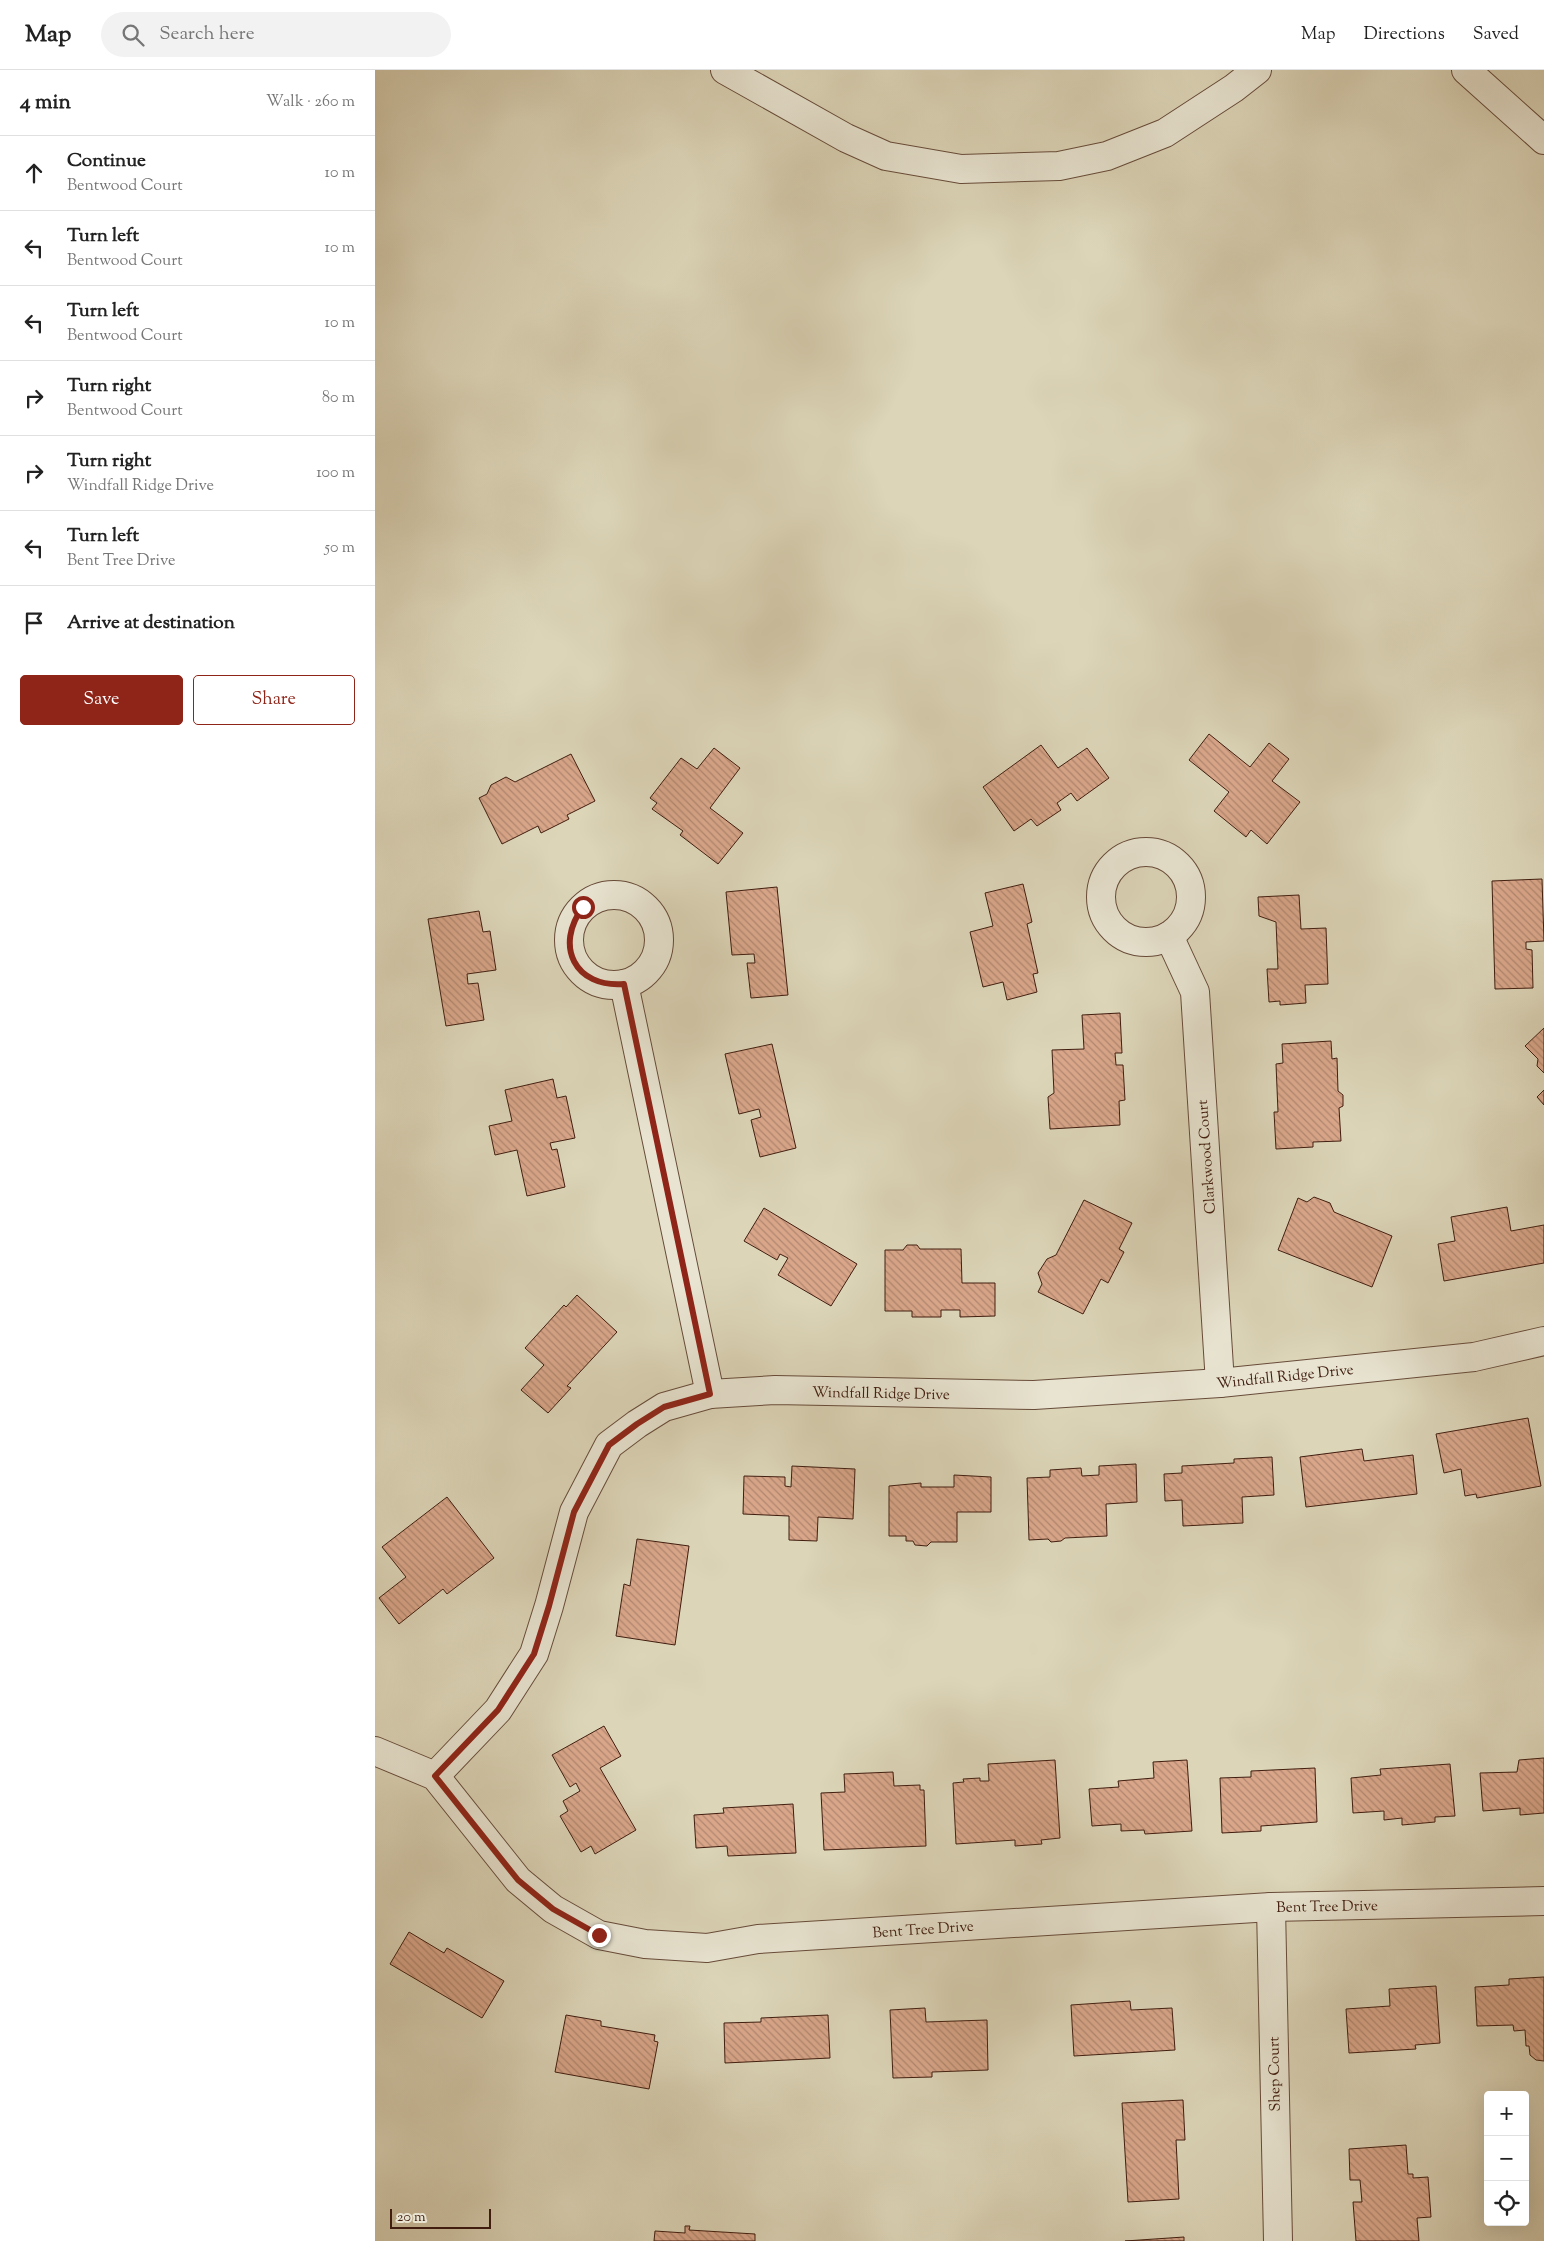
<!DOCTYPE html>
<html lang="en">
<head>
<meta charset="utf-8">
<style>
  body { margin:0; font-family:"Sorts Mill Goudy",serif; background:#f2f2f2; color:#222 }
  .controls { position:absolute; right:15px; bottom:15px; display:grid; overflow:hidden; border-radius:5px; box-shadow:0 5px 20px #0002 }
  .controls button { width:45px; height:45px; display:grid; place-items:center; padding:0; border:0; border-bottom:1px solid #e0e0e0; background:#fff; color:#222; font:25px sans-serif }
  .scale { position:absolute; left:15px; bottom:12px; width:101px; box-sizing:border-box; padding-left:5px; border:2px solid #401d0f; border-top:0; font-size:14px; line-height:18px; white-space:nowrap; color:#401d0f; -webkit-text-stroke:4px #e8e4d1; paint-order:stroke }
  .stop { position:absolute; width:15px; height:15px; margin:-11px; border:4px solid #8f2418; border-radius:50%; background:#fff }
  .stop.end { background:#8f2418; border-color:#fff; box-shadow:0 1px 5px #0008 }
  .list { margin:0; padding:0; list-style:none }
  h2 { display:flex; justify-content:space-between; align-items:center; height:65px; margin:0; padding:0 20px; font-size:21px }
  h2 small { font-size:16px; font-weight:400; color:#767676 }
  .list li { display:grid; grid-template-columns:32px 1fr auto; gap:15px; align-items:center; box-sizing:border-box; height:75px; padding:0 20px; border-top:1px solid #e0e0e0 }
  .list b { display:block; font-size:19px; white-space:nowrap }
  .list p { margin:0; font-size:16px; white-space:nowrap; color:#767676 }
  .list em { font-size:16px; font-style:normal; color:#767676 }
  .actions { display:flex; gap:10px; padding:15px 20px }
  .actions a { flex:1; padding:11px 0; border:1px solid #8f2418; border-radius:5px; text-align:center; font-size:18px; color:#8f2418 }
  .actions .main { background:#8f2418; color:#fff }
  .icon { flex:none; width:28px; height:28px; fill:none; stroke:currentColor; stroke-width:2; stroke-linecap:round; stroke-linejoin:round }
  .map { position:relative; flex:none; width:1169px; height:2171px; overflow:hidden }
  header { display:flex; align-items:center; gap:30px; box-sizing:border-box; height:70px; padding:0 25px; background:#fff; border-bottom:1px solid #e0e0e0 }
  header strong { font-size:24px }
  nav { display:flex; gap:28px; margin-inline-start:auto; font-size:18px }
  .search { width:350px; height:45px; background:#f2f2f2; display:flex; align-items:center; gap:12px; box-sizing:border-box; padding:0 18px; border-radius:28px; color:#767676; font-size:19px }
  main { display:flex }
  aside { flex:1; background:#fff }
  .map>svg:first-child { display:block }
  .building { fill:url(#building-back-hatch); stroke:#401d0f }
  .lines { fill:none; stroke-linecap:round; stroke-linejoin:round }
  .street-casing { stroke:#674b39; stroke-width:30 }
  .street { stroke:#e8e4d1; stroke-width:28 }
  .route { stroke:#8f2418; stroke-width:6 }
  .labels { text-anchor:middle; stroke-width:4.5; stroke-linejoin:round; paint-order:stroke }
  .street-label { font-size:15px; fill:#401d0f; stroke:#e8e4d1 }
</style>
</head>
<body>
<header>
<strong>Map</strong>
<div class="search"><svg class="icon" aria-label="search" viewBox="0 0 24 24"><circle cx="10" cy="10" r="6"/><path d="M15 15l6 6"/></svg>Search here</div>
<nav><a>Map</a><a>Directions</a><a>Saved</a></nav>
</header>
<main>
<aside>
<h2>4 min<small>Walk · 260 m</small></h2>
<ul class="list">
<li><svg class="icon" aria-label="ahead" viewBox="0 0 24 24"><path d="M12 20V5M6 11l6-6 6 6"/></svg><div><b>Continue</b><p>Bentwood Court</p></div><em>10 m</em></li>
<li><svg class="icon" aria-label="left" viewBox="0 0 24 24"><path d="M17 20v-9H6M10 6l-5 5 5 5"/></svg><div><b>Turn left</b><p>Bentwood Court</p></div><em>10 m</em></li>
<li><svg class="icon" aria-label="left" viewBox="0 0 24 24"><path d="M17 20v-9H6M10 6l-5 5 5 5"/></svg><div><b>Turn left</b><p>Bentwood Court</p></div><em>10 m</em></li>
<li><svg class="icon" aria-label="right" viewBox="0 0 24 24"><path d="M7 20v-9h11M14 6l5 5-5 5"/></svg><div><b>Turn right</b><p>Bentwood Court</p></div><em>80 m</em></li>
<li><svg class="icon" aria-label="right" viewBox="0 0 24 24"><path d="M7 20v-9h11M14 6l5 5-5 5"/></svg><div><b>Turn right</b><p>Windfall Ridge Drive</p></div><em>100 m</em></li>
<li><svg class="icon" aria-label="left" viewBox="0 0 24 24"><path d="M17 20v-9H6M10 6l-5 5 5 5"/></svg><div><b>Turn left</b><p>Bent Tree Drive</p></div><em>50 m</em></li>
<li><svg class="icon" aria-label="arrive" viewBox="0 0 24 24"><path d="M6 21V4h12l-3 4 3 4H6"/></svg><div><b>Arrive at destination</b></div></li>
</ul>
<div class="actions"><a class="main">Save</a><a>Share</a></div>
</aside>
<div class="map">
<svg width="1169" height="2171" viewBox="0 0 1169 2171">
  <defs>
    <pattern id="building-back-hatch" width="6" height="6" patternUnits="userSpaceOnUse" patternTransform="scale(1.25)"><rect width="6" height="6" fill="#d9a68a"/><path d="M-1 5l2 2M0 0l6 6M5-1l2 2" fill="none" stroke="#b1876f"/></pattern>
  </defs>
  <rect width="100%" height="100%" fill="#dcd5b8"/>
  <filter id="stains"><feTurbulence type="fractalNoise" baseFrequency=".004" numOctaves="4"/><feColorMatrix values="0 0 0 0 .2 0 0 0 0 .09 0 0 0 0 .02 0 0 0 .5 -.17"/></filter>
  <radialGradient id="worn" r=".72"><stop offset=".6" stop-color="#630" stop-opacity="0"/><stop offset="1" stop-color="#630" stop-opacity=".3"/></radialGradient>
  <g class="building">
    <polygon points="834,664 875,697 894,673 914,689 897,711 925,732 892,774 876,760 871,767 839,741 854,722 814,690"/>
    <polygon points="666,675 683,698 712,678 734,708 702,731 696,723 682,733 686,740 662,756 656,749 639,761 608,717"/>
    <polygon points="339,678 365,698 335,738 368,763 343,794 305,765 308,761 277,739 282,733 275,728 306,688 322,699"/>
    <polygon points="196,684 220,731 192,745 194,749 166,763 163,756 127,774 104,728 112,724 116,715 131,707 140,712"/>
    <polygon points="1167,809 1169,871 1151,872 1151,879 1157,880 1158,918 1120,919 1117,811"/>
    <polygon points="648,814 657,852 652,854 663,903 658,904 662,922 632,930 628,912 608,917 595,862 618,856 610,823"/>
    <polygon points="402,817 413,925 376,928 372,893 380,893 379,884 357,885 351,822"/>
    <polygon points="924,825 926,859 951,858 953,914 930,915 931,933 905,935 905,931 894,932 892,899 903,899 901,852 884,846 883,827"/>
    <polygon points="104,841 108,862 115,861 121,900 92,904 93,914 103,913 109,950 71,956 53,849"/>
    <polygon points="745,943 747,983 740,983 741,995 748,995 750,1030 744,1031 745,1055 675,1059 673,1027 679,1023 677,980 709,979 707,945"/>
    <polygon points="1169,958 1169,1003 1162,996 1163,989 1150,976"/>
    <polygon points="956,971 957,989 962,988 963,1021 968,1025 968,1036 964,1038 966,1071 938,1072 938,1077 901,1079 899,1042 903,1042 901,994 908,993 907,974"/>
    <polygon points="397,974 421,1078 385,1087 376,1050 386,1047 384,1039 364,1044 350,984"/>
    <polygon points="178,1009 182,1028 191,1026 200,1068 175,1073 177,1080 182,1079 190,1117 152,1126 142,1080 120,1085 114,1056 137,1051 130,1020"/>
    <polygon points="1169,1020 1169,1035 1162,1027"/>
    <polygon points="939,1127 955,1133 959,1142 1017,1166 997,1217 903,1180 923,1128 932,1132"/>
    <polygon points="709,1130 757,1153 744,1179 749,1182 733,1213 726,1209 708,1244 663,1222 667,1214 663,1203 672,1189 681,1185"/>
    <polygon points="1132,1137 1136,1161 1169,1155 1169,1193 1069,1211 1063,1174 1080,1171 1076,1147"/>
    <polygon points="389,1138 482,1194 456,1236 403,1205 413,1188 405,1184 402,1190 369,1171"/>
    <polygon points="532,1175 542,1175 545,1179 586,1179 587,1213 620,1213 620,1246 585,1247 585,1240 566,1240 566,1247 537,1247 537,1241 510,1241 510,1180 528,1180"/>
    <polygon points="202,1225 242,1262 192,1316 196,1318 173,1343 146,1320 169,1295 150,1278 189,1235 191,1237"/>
    <polygon points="1153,1348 1166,1416 1102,1428 1101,1424 1090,1426 1086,1399 1069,1403 1061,1364"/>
    <polygon points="987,1379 989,1391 1038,1385 1042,1424 931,1437 925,1387"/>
    <polygon points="897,1387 899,1425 867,1427 868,1453 808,1456 807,1430 790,1431 789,1404 807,1403 807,1396 859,1393 859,1389"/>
    <polygon points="761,1394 762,1432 731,1434 732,1466 690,1468 686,1471 676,1472 673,1469 654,1470 652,1408 675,1407 675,1400 706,1398 707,1406 724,1405 724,1396"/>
    <polygon points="417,1396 480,1399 478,1449 443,1447 442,1471 414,1470 414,1446 368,1444 369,1406 410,1407 410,1416 416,1417"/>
    <polygon points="579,1405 616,1407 616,1442 582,1442 582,1472 556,1472 552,1476 540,1475 538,1471 531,1471 531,1466 514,1466 514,1416 546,1413 546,1417 579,1417"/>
    <polygon points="72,1427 119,1488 72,1524 68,1519 24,1554 4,1528 31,1507 7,1477"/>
    <polygon points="262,1469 314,1476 300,1575 241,1566 249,1514 255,1516"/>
    <polygon points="229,1656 246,1686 225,1698 261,1760 220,1784 216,1776 206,1782 185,1746 193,1741 188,1731 205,1721 201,1713 195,1717 177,1685"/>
    <polygon points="1169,1688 1169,1743 1145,1745 1145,1738 1108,1741 1105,1703 1142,1702 1144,1690"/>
    <polygon points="680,1690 685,1768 666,1770 667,1774 640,1776 640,1770 581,1774 578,1713 589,1712 588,1709 605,1708 605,1711 614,1711 613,1694"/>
    <polygon points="812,1690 817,1761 770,1764 769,1760 746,1761 746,1754 717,1756 714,1719 744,1717 743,1711 779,1708 778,1692"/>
    <polygon points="1075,1694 1080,1746 1060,1747 1060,1752 1027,1755 1027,1748 1009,1750 1009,1741 978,1743 976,1708 1006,1705 1005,1699"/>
    <polygon points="940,1698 942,1752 886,1756 886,1761 847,1763 845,1708 876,1707 876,1701"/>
    <polygon points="518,1702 519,1716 545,1715 545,1720 549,1720 551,1776 449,1780 446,1723 470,1722 469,1704"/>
    <polygon points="418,1734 421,1783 353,1786 352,1776 321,1778 319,1745 349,1743 348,1738"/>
    <polygon points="34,1862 69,1883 72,1878 129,1911 107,1948 15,1894"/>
    <polygon points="1169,1907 1169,1991 1161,1990 1155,1985 1154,1976 1151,1976 1150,1960 1139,1961 1138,1955 1102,1956 1100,1917 1134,1915 1134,1909"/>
    <polygon points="1061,1916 1065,1973 1040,1975 1041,1979 974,1983 971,1939 1015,1936 1014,1919"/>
    <polygon points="755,1931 756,1940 797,1938 800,1980 699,1986 696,1935"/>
    <polygon points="550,1938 551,1952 612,1950 613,2000 557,2002 557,2007 518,2008 515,1940"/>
    <polygon points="191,1945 226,1951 226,1956 280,1965 279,1971 283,1972 274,2019 180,2002"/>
    <polygon points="453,1945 455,1988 350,1993 349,1953 386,1952 386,1948"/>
    <polygon points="808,2030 810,2070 801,2070 804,2129 753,2132 747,2033"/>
    <polygon points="1031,2075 1033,2104 1038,2104 1038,2108 1053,2107 1056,2147 1042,2148 1044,2171 981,2171 978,2132 987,2132 985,2110 975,2110 974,2079"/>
    <polygon points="310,2156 315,2156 314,2160 380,2164 380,2171 279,2171 280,2161 310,2163"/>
    <polygon points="809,2167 809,2171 750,2171"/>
  </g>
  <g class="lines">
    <defs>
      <g id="street">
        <polyline points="350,0 471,68 511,86 586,99 684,96 732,86 790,63 859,18 882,0"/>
        <polyline points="1091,0 1169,70"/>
        <circle cx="771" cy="827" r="45"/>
        <circle cx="239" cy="870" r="45"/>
        <polyline points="794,866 820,922 845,1313"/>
        <polyline points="249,914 335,1324"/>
        <polyline points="0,1681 60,1706 143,1810 178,1839 224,1865 270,1874 332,1878 383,1869 896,1837 1169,1831"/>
        <polyline points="60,1706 123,1640 159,1584 174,1536 199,1442 234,1375 262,1354 289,1337 335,1324 400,1320 659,1325 845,1313 1099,1287 1169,1271"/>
        <polyline points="896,1837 903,2171"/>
      </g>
    </defs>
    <use href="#street" class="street-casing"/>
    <use href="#street" class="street"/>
  </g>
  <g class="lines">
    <path class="route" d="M208,837C179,876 200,918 249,914L335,1324L289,1337L262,1354L234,1375L199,1442L174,1536L159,1584L123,1640L60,1706L143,1810L178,1839L224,1865"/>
  </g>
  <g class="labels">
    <g class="street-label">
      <text transform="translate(831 1087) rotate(-94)" y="5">Clarkwood Court</text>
      <text transform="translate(910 1306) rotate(-6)" y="5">Windfall Ridge Drive</text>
      <text transform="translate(506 1323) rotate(1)" y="5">Windfall Ridge Drive</text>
      <text transform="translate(952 1836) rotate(-1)" y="5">Bent Tree Drive</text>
      <text transform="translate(548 1859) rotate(-4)" y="5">Bent Tree Drive</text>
      <text transform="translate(899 2004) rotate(-91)" y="5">Shep Court</text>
    </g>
  </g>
  <rect width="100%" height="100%" filter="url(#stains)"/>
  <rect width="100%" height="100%" fill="url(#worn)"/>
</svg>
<div class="controls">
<button>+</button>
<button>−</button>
<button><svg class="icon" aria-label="locate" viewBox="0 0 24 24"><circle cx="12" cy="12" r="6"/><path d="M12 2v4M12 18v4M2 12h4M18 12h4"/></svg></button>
</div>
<div class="scale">20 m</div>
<div class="stop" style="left:208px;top:837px"></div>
<div class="stop end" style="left:224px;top:1865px"></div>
</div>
</main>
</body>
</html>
